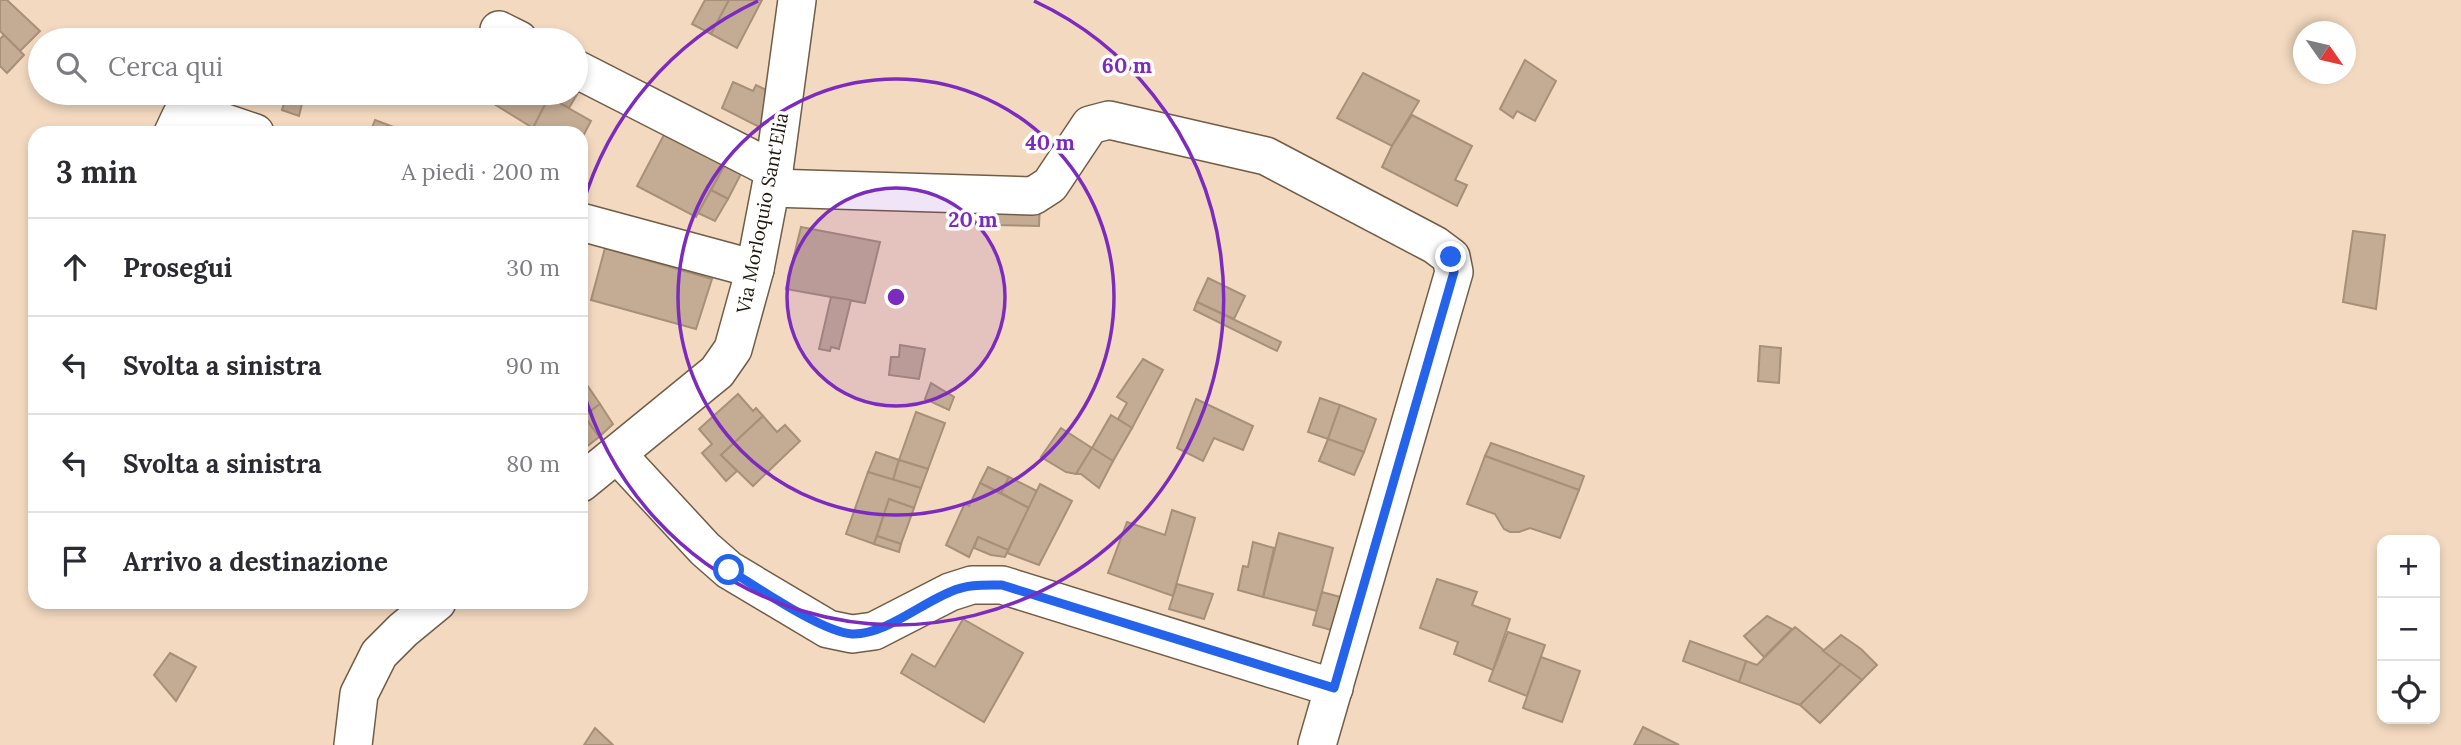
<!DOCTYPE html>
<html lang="it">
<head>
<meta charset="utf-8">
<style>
  body { margin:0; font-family:Lora,serif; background:#f7f7f7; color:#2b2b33 }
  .controls { position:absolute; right:21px; bottom:21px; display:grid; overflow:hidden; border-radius:14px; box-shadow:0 4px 10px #0003 }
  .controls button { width:63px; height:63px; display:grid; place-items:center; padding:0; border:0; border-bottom:2px solid #e1e1e2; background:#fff; color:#2b2b33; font:35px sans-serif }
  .compass { position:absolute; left:2293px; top:21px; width:63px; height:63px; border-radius:50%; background:#fff; box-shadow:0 4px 10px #0003; rotate:124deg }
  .stop { position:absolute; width:21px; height:21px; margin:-16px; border:5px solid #2563eb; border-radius:50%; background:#fff }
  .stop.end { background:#2563eb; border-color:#fff; box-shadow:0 2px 7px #0008 }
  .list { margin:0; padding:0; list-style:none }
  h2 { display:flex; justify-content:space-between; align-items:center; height:91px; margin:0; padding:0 28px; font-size:30px }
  h2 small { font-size:23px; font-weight:400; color:#7c7c81 }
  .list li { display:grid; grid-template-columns:46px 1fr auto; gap:21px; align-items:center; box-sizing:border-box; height:98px; padding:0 28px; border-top:2px solid #e1e1e2 }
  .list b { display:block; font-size:26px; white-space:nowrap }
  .list em { font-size:23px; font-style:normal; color:#7c7c81 }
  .icon { flex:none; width:38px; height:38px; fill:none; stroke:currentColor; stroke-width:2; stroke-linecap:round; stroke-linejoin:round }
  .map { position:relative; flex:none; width:2461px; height:745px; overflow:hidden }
  .search { position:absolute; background:#fff; box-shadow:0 4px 10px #0003; left:28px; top:28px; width:560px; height:77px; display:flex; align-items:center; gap:18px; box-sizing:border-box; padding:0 24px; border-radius:38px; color:#7c7c81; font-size:26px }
  .panel { position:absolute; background:#fff; box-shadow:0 4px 10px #0003; left:28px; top:126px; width:560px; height:483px; border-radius:21px }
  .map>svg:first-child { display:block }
  .building { fill:#c4ab93; stroke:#a78f78; stroke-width:2 }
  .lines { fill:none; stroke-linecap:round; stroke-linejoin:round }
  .street-casing { stroke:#715c45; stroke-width:40 }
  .street { stroke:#fff; stroke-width:37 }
  .route { stroke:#2563eb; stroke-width:9 }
  .ring { fill:none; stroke:#7b2cbf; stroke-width:3.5 }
  .labels { text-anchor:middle; stroke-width:7; stroke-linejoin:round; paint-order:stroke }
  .street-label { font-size:19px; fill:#1f160d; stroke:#fff }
  .centre { fill:#7b2cbf; stroke:#fff; stroke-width:3.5 }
  .ring-label { font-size:21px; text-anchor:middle; font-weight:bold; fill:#7b2cbf; stroke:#fff; stroke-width:7; stroke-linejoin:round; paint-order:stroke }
</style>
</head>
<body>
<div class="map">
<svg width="2461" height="745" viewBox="0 0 2461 745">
  <rect width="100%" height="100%" fill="#f3d9c0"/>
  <g class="building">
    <polygon points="0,0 7,0 40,31 20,51 0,31"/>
    <polygon points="705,0 729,0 711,34 692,24"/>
    <polygon points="729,0 762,0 737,48 711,34"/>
    <polygon points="4,35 24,55 7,73 0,66 0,39"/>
    <polygon points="1525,60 1556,81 1535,121 1517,111 1513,118 1500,109"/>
    <polygon points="1363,73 1419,101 1392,146 1337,118"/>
    <polygon points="576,80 583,84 569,108 541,93 576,93"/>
    <polygon points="733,82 753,91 756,85 777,95 771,133 722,108"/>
    <polygon points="287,93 304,96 299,116 282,110"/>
    <polygon points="483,93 541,93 549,97 533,128 481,96"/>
    <polygon points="549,97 591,121 581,140 581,133 542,133 533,128"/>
    <polygon points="1412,115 1472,146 1455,180 1467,185 1457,206 1382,167 1392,146"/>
    <polygon points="375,120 396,128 395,133 370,133"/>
    <polygon points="667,129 727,161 696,217 637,186"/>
    <polygon points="727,161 743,170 728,199 711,190"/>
    <polygon points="711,190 728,199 715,221 698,213"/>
    <polygon points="996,203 1040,203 1039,226 995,225"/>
    <polygon points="801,227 880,242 865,303 786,289"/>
    <polygon points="2353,231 2385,235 2376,309 2343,302"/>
    <polygon points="605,248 712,279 696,329 591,300"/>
    <polygon points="1208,278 1245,296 1234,319 1197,302"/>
    <polygon points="831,297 851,300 839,349 831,347 830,351 819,349"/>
    <polygon points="1197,302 1281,342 1277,351 1194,310"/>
    <polygon points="900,345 925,349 919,379 889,375 891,357 899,357"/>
    <polygon points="1760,346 1781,348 1779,383 1758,381"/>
    <polygon points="1143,359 1163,370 1132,428 1118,419 1127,403 1117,397"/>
    <polygon points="583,379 600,404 581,418 581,381"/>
    <polygon points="931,383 954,397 949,410 925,399"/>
    <polygon points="738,394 753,411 756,408 763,416 721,455 737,471 726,481 702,453 712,444 699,429"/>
    <polygon points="1320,398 1340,405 1328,439 1308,432"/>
    <polygon points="1196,399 1253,426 1243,450 1214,438 1203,461 1177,448"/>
    <polygon points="600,404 613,424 599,437 584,416"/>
    <polygon points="1340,405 1376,419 1364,452 1328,439"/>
    <polygon points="916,412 945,423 928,469 899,460"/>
    <polygon points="1111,415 1132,428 1113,461 1092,448"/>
    <polygon points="584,416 599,437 581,451 581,418"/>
    <polygon points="763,416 777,432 785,425 800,441 753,486 721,455"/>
    <polygon points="1061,428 1092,448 1076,474 1066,472 1041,457"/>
    <polygon points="1328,439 1364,452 1354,475 1319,461"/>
    <polygon points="1491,443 1584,476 1579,490 1485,456"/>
    <polygon points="1092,448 1113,461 1099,488 1081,474 1076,474"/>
    <polygon points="876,452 899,460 893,480 868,472"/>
    <polygon points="1485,456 1579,490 1560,538 1530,528 1519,532 1510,532 1504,529 1495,514 1467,504"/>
    <polygon points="899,460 928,469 921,488 893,480"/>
    <polygon points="988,467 1009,477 1001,493 980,483"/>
    <polygon points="868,472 921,488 914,508 889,499 874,544 846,534"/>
    <polygon points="1009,477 1037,491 1029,508 1001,493"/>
    <polygon points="980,483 1029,508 1008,550 978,537 969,557 946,545 965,503 969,506"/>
    <polygon points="1040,484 1072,501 1039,565 1007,553"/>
    <polygon points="889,499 914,508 901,544 877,536"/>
    <polygon points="1172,510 1195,518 1173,596 1108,573 1127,522 1165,535"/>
    <polygon points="1279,533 1333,548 1317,611 1263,597"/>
    <polygon points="877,536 901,544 899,552 874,544"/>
    <polygon points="978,537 1008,550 1005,557 991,555 974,548"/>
    <polygon points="1253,542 1274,548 1263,597 1238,590 1243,566 1248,567"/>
    <polygon points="1437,579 1477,592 1472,605 1510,619 1493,670 1454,654 1458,642 1420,628"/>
    <polygon points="1177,584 1213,594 1204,619 1169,609"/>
    <polygon points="1322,592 1344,598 1335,631 1313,625"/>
    <polygon points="1767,616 1792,629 1764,657 1744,636"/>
    <polygon points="963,619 1023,653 984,722 901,673 912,654 935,667"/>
    <polygon points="1795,627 1841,664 1800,705 1739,682 1746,661 1757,665"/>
    <polygon points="1508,632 1545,645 1527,696 1489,681"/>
    <polygon points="1841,635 1861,649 1877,665 1862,680 1823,651"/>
    <polygon points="1690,641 1746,661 1739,682 1683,661"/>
    <polygon points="170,653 196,667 176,701 154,675"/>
    <polygon points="1541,657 1580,671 1562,722 1523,708"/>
    <polygon points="1841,664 1862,680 1820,723 1800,705"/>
    <polygon points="1643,727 1679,745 1634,745"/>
    <polygon points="595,728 612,744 613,745 584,745"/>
  </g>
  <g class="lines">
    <defs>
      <g id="street">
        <polyline points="499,30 519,40"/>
        <polyline points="576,69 774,170"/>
        <polyline points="173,133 181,116 202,115 255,133"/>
        <polyline points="771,188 1033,196 1050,185 1090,125 1109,120 1266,156 1435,245 1451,257 1454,272 1317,745"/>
        <polyline points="581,222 755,269"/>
        <polyline points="617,454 705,549 729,570 828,629 852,634 874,631 950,592 972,585 1002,585 1334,688"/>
        <polyline points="581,483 717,372 733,349 755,269 774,170 797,0"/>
        <polyline points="353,745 359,694 379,654 403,630 437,602"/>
      </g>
    </defs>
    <use href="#street" class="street-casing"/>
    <use href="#street" class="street"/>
  </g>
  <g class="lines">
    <path class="route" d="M729,570C757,587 822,632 852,634C885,635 920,604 950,592C967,584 984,585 1002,585L1334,688L1454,272L1451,257"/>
  </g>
  <circle cx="896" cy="297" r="109" fill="#7b2cbf" fill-opacity=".12"/>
  <g class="ring">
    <circle cx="896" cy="297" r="109"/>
    <circle cx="896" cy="297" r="218"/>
    <path d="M582 207A327 327 0 0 1 758 1M1034 1A327 327 0 1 1 582 387"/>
  </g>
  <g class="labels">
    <g class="street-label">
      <text transform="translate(762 213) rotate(-79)" y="7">Via Morloquio Sant'Elia</text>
    </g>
  </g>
  <circle cx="896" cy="297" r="10" class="centre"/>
  <g class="ring-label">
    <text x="1127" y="73">60 m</text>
    <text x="1050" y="150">40 m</text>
    <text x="973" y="227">20 m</text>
  </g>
</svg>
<div class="controls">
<button>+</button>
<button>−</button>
<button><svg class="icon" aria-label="locate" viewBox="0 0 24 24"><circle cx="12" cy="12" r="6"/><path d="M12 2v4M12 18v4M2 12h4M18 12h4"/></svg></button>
</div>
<svg class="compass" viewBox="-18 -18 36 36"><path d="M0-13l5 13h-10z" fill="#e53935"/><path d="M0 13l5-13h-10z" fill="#7c7c81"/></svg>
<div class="stop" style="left:729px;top:570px"></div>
<div class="stop end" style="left:1451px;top:257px"></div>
<div class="search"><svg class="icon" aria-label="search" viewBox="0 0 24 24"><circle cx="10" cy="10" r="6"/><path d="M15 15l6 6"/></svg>Cerca qui</div>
<section class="panel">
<h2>3 min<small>A piedi · 200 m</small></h2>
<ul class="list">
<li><svg class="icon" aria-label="ahead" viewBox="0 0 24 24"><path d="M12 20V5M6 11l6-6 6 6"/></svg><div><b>Prosegui</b></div><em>30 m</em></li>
<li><svg class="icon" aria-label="left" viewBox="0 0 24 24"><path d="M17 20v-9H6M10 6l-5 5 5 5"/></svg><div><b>Svolta a sinistra</b></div><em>90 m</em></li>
<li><svg class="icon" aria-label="left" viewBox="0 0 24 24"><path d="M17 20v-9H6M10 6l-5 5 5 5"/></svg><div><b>Svolta a sinistra</b></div><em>80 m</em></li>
<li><svg class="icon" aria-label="arrive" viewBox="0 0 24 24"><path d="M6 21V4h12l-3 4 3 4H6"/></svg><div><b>Arrivo a destinazione</b></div></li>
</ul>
</section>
</div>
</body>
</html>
